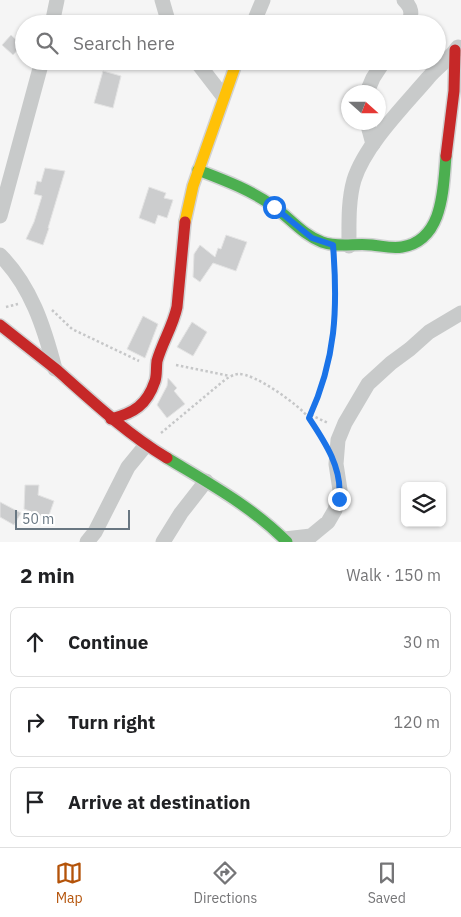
<!DOCTYPE html>
<html lang="en">
<head>
<meta charset="utf-8">
<style>
  body { margin:0; font-family:"IBM Plex Sans",sans-serif; background:#f6f6f6; color:#202124 }
  .controls { position:absolute; right:15px; bottom:15px; display:grid; overflow:hidden; border-radius:8px; box-shadow:0 1px 4px #0004 }
  .controls button { width:45px; height:45px; display:grid; place-items:center; padding:0; border:0; border-bottom:1px solid #e0e0e0; background:#fff; color:#202124; font:25px sans-serif }
  .compass { position:absolute; left:341px; top:85px; width:45px; height:45px; border-radius:50%; background:#fff; box-shadow:0 1px 4px #0004; rotate:111deg }
  .scale { position:absolute; left:15px; bottom:12px; width:115px; box-sizing:border-box; padding-left:5px; border:2px solid #697782; border-top:0; font-size:14px; line-height:18px; white-space:nowrap; color:#697782; -webkit-text-stroke:4px #fff; paint-order:stroke }
  .stop { position:absolute; width:15px; height:15px; margin:-11px; border:4px solid #1a73e8; border-radius:50%; background:#fff }
  .stop.end { background:#1a73e8; border-color:#fff; box-shadow:0 1px 5px #0008 }
  .list { margin:0; padding:0; list-style:none }
  h2 { display:flex; justify-content:space-between; align-items:center; height:65px; margin:0; padding:0 20px; font-size:21px }
  h2 small { font-size:16px; font-weight:400; color:#757577 }
  .list li { display:grid; grid-template-columns:32px 1fr auto; gap:15px; align-items:center; box-sizing:border-box; height:70px; margin:0 10px 10px; padding:0 10px; border:1px solid #e0e0e0; border-radius:8px }
  .list b { display:block; font-size:19px; white-space:nowrap }
  .list em { font-size:16px; font-style:normal; color:#757577 }
  .icon { flex:none; width:28px; height:28px; fill:none; stroke:currentColor; stroke-width:2; stroke-linecap:round; stroke-linejoin:round }
  .map { position:relative; flex:none; width:461px; height:542px; overflow:hidden }
  .search { position:absolute; background:#fff; box-shadow:0 1px 4px #0004; left:15px; right:15px; top:15px; height:55px; display:flex; align-items:center; gap:12px; box-sizing:border-box; padding:0 18px; border-radius:28px; color:#757577; font-size:19px }
  .sheet { height:305px; background:#fff }
  nav { display:flex; justify-content:space-around; align-items:center; box-sizing:border-box; height:70px; border-top:1px solid #e0e0e0; background:#fff; font-size:14px; color:#757577 }
  nav a { display:grid; justify-items:center; gap:2px }
  nav .on { color:#b45309 }
  .map>svg:first-child { display:block }
  .building { fill:#cccdce; stroke:#e4e4e4 }
  .lines { fill:none; stroke-linecap:round; stroke-linejoin:round }
  .fast-casing { stroke:#d1d2d3; stroke-width:14 }
  .slow-casing { stroke:#d1d2d3; stroke-width:14 }
  .jam-casing { stroke:#d1d2d3; stroke-width:14 }
  .path { stroke:#c6c7c8; stroke-width:2.5; stroke-dasharray:2.5 2.5; stroke-linecap:butt }
  .street { stroke:#c8caca; stroke-width:15 }
  .fast { stroke:#4caf50; stroke-width:11 }
  .slow { stroke:#ffc107; stroke-width:11 }
  .jam { stroke:#c62828; stroke-width:11 }
  .route { stroke:#1a73e8; stroke-width:6 }
</style>
</head>
<body>
<div class="map">
<svg width="461" height="542" viewBox="0 0 461 542">
  <rect width="100%" height="100%" fill="#f5f5f5"/>
  <g class="building">
    <polygon points="11,35 22,45 13,55 2,45"/>
    <polygon points="103,71 121,76 113,108 94,103"/>
    <polygon points="45,168 65,171 48,228 49,228 43,245 26,239 34,222 42,196 34,194 37,181 41,182"/>
    <polygon points="149,187 166,193 164,198 173,200 167,218 158,215 155,224 139,218"/>
    <polygon points="226,235 247,242 236,271 213,263 200,282 193,277 194,254 200,245 215,257 218,248 221,249"/>
    <polygon points="143,316 158,324 145,358 127,349"/>
    <polygon points="192,322 207,332 193,356 177,347"/>
    <polygon points="168,378 177,388 174,391 185,404 167,418 157,405 167,386"/>
    <polygon points="25,485 39,485 38,495 54,501 48,518 24,509"/>
    <polygon points="0,502 21,513 14,525 0,517"/>
  </g>
  <g class="lines">
    <defs>
      <g id="fast">
        <path d="M198,170C224,180 251,190 273,206C290,218 303,235 322,242C338,248 355,243 372,245C382,246 392,249 402,247C444,240 443,188 446,156"/>
        <path d="M167,458C210,484 251,506 287,542"/>
      </g>
      <polyline id="slow" points="185,222 193,186 237,61"/>
      <g id="jam">
        <polyline points="446,156 454,91 455,50"/>
        <path d="M0,325C19,340 38,355 57,370C93,402 126,433 167,458"/>
        <path d="M111,419C134,413 147,405 155,381C157,375 156,368 157,361C162,343 173,326 177,307L185,222"/>
      </g>
    </defs>
    <use href="#fast" class="fast-casing"/>
    <use href="#slow" class="slow-casing"/>
    <use href="#jam" class="jam-casing"/>
    <g class="path">
      <polyline points="6,307 18,304"/>
      <polyline points="52,310 72,329 139,361"/>
      <polyline points="176,365 230,376"/>
      <polyline points="311,415 328,423"/>
      <path d="M309,418C332,368 339,316 335,262"/>
      <path d="M161,433L221,383C226,379 231,375 238,374C255,373 299,405 310,419C314,425 318,432 322,439"/>
    </g>
    <g class="street">
      <polyline points="162,0 169,24"/>
      <path d="M404,0C412,8 412,13 409,24"/>
      <polyline points="52,24 57,0"/>
      <polyline points="253,24 263,0"/>
      <polyline points="196,61 223,96"/>
      <polyline points="367,92 373,78 384,61"/>
      <polyline points="367,122 373,144"/>
      <polyline points="0,216 42,61"/>
      <path d="M349,246C349,224 348,201 354,180C365,145 404,106 428,78C437,67 450,59 458,47"/>
      <path d="M0,255C31,286 44,327 55,369"/>
      <polyline points="285,539 311,536 328,522 335,510 340,490 336,464 338,440 345,423 368,384 391,363 410,349 429,332 461,313"/>
      <polyline points="87,542 95,532 128,467 146,445"/>
      <polyline points="163,542 181,513 206,481"/>
    </g>
    <use href="#fast" class="fast"/>
    <use href="#slow" class="slow"/>
    <use href="#jam" class="jam"/>
  </g>
  <g class="lines">
    <path class="route" d="M274,207L312,238L333,245C338,309 336,359 309,418C325,442 343,469 339,499"/>
  </g>
</svg>
<div class="controls">
<button><svg class="icon" aria-label="layers" viewBox="0 0 24 24"><path d="M12 4l9 5-9 5-9-5zM3 14l9 5 9-5"/></svg></button>
</div>
<svg class="compass" viewBox="-18 -18 36 36"><path d="M0-13l5 13h-10z" fill="#e53935"/><path d="M0 13l5-13h-10z" fill="#757577"/></svg>
<div class="scale">50 m</div>
<div class="stop" style="left:274px;top:207px"></div>
<div class="stop end" style="left:339px;top:499px"></div>
<div class="search"><svg class="icon" aria-label="search" viewBox="0 0 24 24"><circle cx="10" cy="10" r="6"/><path d="M15 15l6 6"/></svg>Search here</div>
</div>
<section class="sheet">
<h2>2 min<small>Walk · 150 m</small></h2>
<ul class="list">
<li><svg class="icon" aria-label="ahead" viewBox="0 0 24 24"><path d="M12 20V5M6 11l6-6 6 6"/></svg><div><b>Continue</b></div><em>30 m</em></li>
<li><svg class="icon" aria-label="right" viewBox="0 0 24 24"><path d="M7 20v-9h11M14 6l5 5-5 5"/></svg><div><b>Turn right</b></div><em>120 m</em></li>
<li><svg class="icon" aria-label="arrive" viewBox="0 0 24 24"><path d="M6 21V4h12l-3 4 3 4H6"/></svg><div><b>Arrive at destination</b></div></li>
</ul>
</section>
<nav>
<a class="on"><svg class="icon" aria-label="map" viewBox="0 0 24 24"><path d="M3 6l6-2 6 2 6-2v14l-6 2-6-2-6 2zM9 4v14M15 6v14"/></svg>Map</a>
<a><svg class="icon" aria-label="directions" viewBox="0 0 24 24"><path d="M12 3l9 9-9 9-9-9zM9 14v-3h6M13 9l2 2-2 2"/></svg>Directions</a>
<a><svg class="icon" aria-label="saved" viewBox="0 0 24 24"><path d="M7 4h10v16l-5-4-5 4z"/></svg>Saved</a>
</nav>
</body>
</html>
